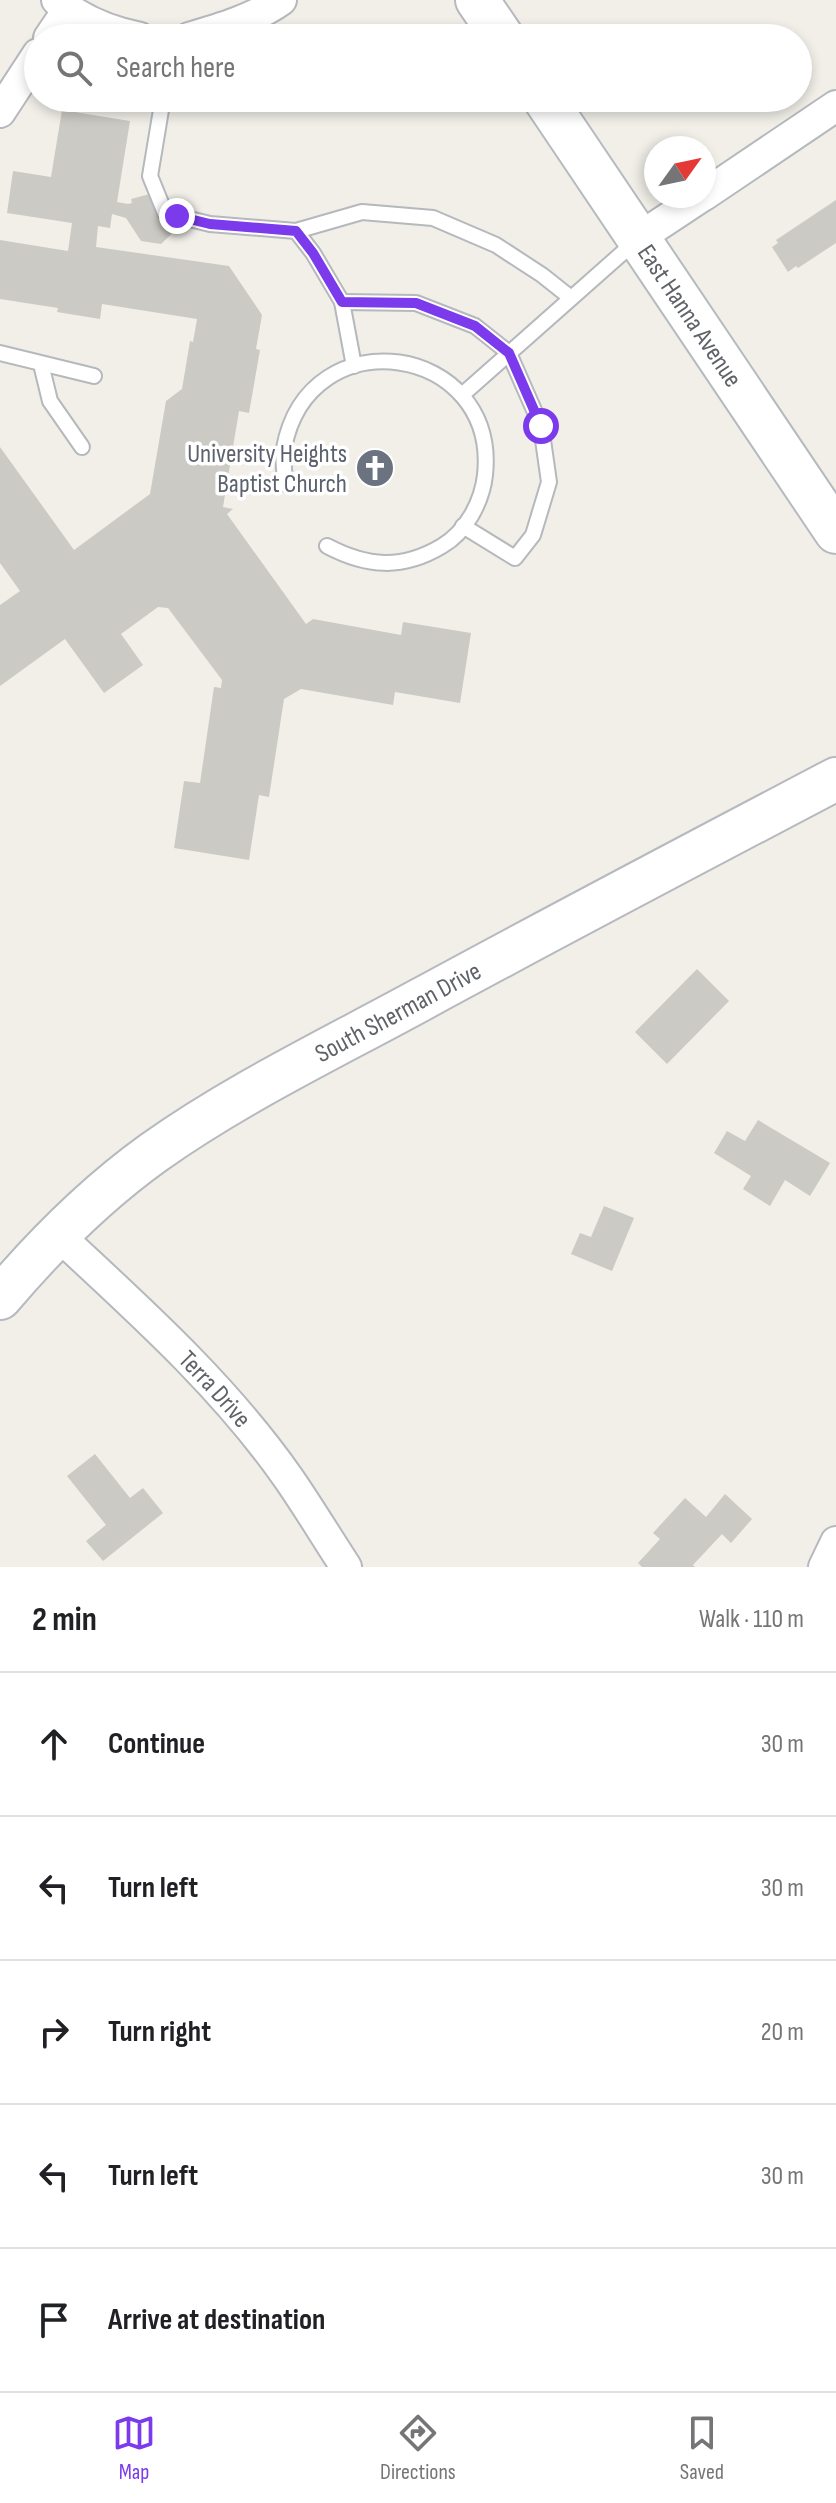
<!DOCTYPE html>
<html lang="en">
<head>
<meta charset="utf-8">
<style>
  body { margin:0; font-family:"Sofia Sans Condensed",sans-serif; background:#f6f6f6; color:#202124 }
  .compass { position:absolute; left:644px; top:136px; width:72px; height:72px; border-radius:50%; background:#fff; box-shadow:0 4px 12px #0003; rotate:57deg }
  .stop { position:absolute; width:24px; height:24px; margin:-18px; border:6px solid #7c3aed; border-radius:50%; background:#fff }
  .stop.end { background:#7c3aed; border-color:#fff; box-shadow:0 2px 8px #0008 }
  .list { margin:0; padding:0; list-style:none }
  h2 { display:flex; justify-content:space-between; align-items:center; height:104px; margin:0; padding:0 32px; font-size:34px }
  h2 small { font-size:26px; font-weight:400; color:#757577 }
  .list li { display:grid; grid-template-columns:52px 1fr auto; gap:24px; align-items:center; box-sizing:border-box; height:144px; padding:0 32px; border-top:2px solid #e0e0e0 }
  .list b { display:block; font-size:30px; white-space:nowrap }
  .list em { font-size:26px; font-style:normal; color:#757577 }
  .icon { flex:none; width:44px; height:44px; fill:none; stroke:currentColor; stroke-width:2; stroke-linecap:round; stroke-linejoin:round }
  .map { position:relative; flex:none; width:836px; height:1567px; overflow:hidden }
  .search { position:absolute; background:#fff; box-shadow:0 4px 12px #0003; left:24px; right:24px; top:24px; height:88px; display:flex; align-items:center; gap:20px; box-sizing:border-box; padding:0 28px; border-radius:44px; color:#757577; font-size:30px }
  .sheet { height:824px; background:#fff }
  nav { display:flex; justify-content:space-around; align-items:center; box-sizing:border-box; height:112px; border-top:2px solid #e0e0e0; background:#fff; font-size:22px; color:#757577 }
  nav a { display:grid; justify-items:center; gap:4px }
  nav .on { color:#7c3aed }
  .map>svg:first-child { display:block }
  .building { fill:#cccac5 }
  .lines { fill:none; stroke-linecap:round; stroke-linejoin:round }
  .service-casing { stroke:#b5b8bc; stroke-width:18 }
  .minor-casing { stroke:#b5b8bc; stroke-width:34 }
  .secondary-casing { stroke:#b6babf; stroke-width:46 }
  .service { stroke:#fff; stroke-width:14 }
  .minor { stroke:#fff; stroke-width:30 }
  .secondary { stroke:#fff; stroke-width:42 }
  .route { stroke:#7c3aed; stroke-width:10 }
  .labels { text-anchor:middle; stroke-width:7; stroke-linejoin:round; paint-order:stroke }
  .street-label { font-size:26px; fill:#5f6368; stroke:#fff }
  .worship-label { font-size:26px; fill:#5b616d; stroke:#fff; text-anchor:end }
</style>
</head>
<body>
<div class="map">
<svg width="836" height="1567" viewBox="0 0 836 1567">
  <rect width="100%" height="100%" fill="#f1efe8"/>
  <g class="building">
    <polygon points="672,98 702,98 688,108 686,104 679,109"/>
    <polygon points="62,110 130,121 117,202 128,204 132,203 131,199 161,191 165,202 183,223 161,244 141,241 126,218 112,214 110,228 98,226 96,247 229,266 262,315 256,349 260,350 249,413 239,411 223,507 233,509 227,514 306,624 313,619 401,635 403,622 471,633 460,703 395,692 393,705 301,689 284,699 269,797 259,795 249,860 174,848 184,781 200,783 214,687 221,688 222,680 168,608 158,607 121,634 143,665 104,693 65,639 0,686 0,605 20,591 0,563 0,447 74,550 150,494 166,401 182,389 190,341 193,342 197,319 102,304 100,319 57,312 58,308 0,299 0,240 68,251 72,223 7,213 13,171 51,177"/>
    <polygon points="836,200 836,243 798,268 796,266 788,272 772,247 778,243 776,240"/>
    <polygon points="697,969 729,1001 667,1064 635,1032"/>
    <polygon points="758,1120 830,1163 810,1196 785,1180 770,1206 743,1189 751,1176 714,1153 727,1131 745,1141"/>
    <polygon points="604,1206 634,1218 612,1271 571,1254 580,1233 591,1237"/>
    <polygon points="95,1454 130,1498 143,1488 163,1513 103,1561 86,1541 106,1525 67,1476"/>
    <polygon points="725,1494 752,1519 731,1543 722,1534 693,1565 695,1567 642,1567 638,1563 660,1539 653,1533 685,1498 706,1517"/>
  </g>
  <g class="lines">
    <defs>
      <g id="service">
        <polyline points="163,98 150,176 165,213 210,224 296,231 313,253 342,302 354,366"/>
        <polyline points="296,231 362,212 433,218 496,245 542,275 571,298"/>
        <polyline points="342,302 416,303 475,326 509,353 541,426 549,482 533,535 515,558 463,526"/>
        <polyline points="0,353 94,376"/>
        <polyline points="41,364 50,401 82,447"/>
        <polyline points="462,395 637,240"/>
        <path d="M285,484C285,473 282,459 284,448C309,315 499,344 485,475C482,502 466,532 442,546C402,570 367,567 327,546"/>
      </g>
      <g id="minor">
        <path d="M57,0C80,20 111,32 140,38"/>
        <polyline points="49,38 68,10"/>
        <path d="M189,38C220,29 254,19 281,0"/>
        <polyline points="0,112 38,54"/>
        <polyline points="704,195 836,106"/>
        <polyline points="640,237 702,196"/>
        <path id="s1" d="M58,1235C140,1311 225,1387 289,1479C309,1508 327,1538 346,1567"/>
        <polyline points="824,1567 836,1542"/>
      </g>
      <g id="secondary">
        <polyline points="477,0 503,38"/>
        <path id="s2" d="M544,98L836,532"/>
        <path id="s3" d="M0,1298C45,1245 96,1194 153,1153C236,1094 330,1049 420,1000C558,925 697,852 836,779"/>
      </g>
    </defs>
    <use href="#service" class="service-casing"/>
    <use href="#minor" class="minor-casing"/>
    <use href="#secondary" class="secondary-casing"/>
    <use href="#service" class="service"/>
    <use href="#minor" class="minor"/>
    <use href="#secondary" class="secondary"/>
  </g>
  <g class="lines">
    <polyline class="route" points="177,216 210,224 296,231 313,253 342,302 416,303 475,326 509,353 541,426"/>
  </g>
  <defs>
    <symbol id="church-disc" viewBox="-11 -11 22 22"><circle r="9.5" fill="#6b7280" stroke="#fff"/><path d="M-1.2-6h2.4v3.5h3.3v2.4h-3.3V6h-2.4V-.1h-3.3v-2.4h3.3Z" fill="#fff"/></symbol>
  </defs>
  <g fill-rule="evenodd">
    <use href="#church-disc" x="353" y="446" width="44" height="44"/>
  </g>
  <g class="labels">
    <g class="street-label">
      <text dy="9" stroke="none"><textPath href="#s2" startOffset="262">East Hanna Avenue</textPath></text>
      <text dy="9" stroke="none"><textPath href="#s3" startOffset="494">South Sherman Drive</textPath></text>
      <text dy="9" stroke="none"><textPath href="#s1" startOffset="220">Terra Drive</textPath></text>
    </g>
    <g class="worship-label">
      <text x="347" y="462">University Heights<tspan x="347" dy="30">Baptist Church</tspan></text>
    </g>
  </g>
</svg>
<svg class="compass" viewBox="-18 -18 36 36"><path d="M0-13l5 13h-10z" fill="#e53935"/><path d="M0 13l5-13h-10z" fill="#757577"/></svg>
<div class="stop" style="left:541px;top:426px"></div>
<div class="stop end" style="left:177px;top:216px"></div>
<div class="search"><svg class="icon" aria-label="search" viewBox="0 0 24 24"><circle cx="10" cy="10" r="6"/><path d="M15 15l6 6"/></svg>Search here</div>
</div>
<section class="sheet">
<h2>2 min<small>Walk · 110 m</small></h2>
<ul class="list">
<li><svg class="icon" aria-label="ahead" viewBox="0 0 24 24"><path d="M12 20V5M6 11l6-6 6 6"/></svg><div><b>Continue</b></div><em>30 m</em></li>
<li><svg class="icon" aria-label="left" viewBox="0 0 24 24"><path d="M17 20v-9H6M10 6l-5 5 5 5"/></svg><div><b>Turn left</b></div><em>30 m</em></li>
<li><svg class="icon" aria-label="right" viewBox="0 0 24 24"><path d="M7 20v-9h11M14 6l5 5-5 5"/></svg><div><b>Turn right</b></div><em>20 m</em></li>
<li><svg class="icon" aria-label="left" viewBox="0 0 24 24"><path d="M17 20v-9H6M10 6l-5 5 5 5"/></svg><div><b>Turn left</b></div><em>30 m</em></li>
<li><svg class="icon" aria-label="arrive" viewBox="0 0 24 24"><path d="M6 21V4h12l-3 4 3 4H6"/></svg><div><b>Arrive at destination</b></div></li>
</ul>
</section>
<nav>
<a class="on"><svg class="icon" aria-label="map" viewBox="0 0 24 24"><path d="M3 6l6-2 6 2 6-2v14l-6 2-6-2-6 2zM9 4v14M15 6v14"/></svg>Map</a>
<a><svg class="icon" aria-label="directions" viewBox="0 0 24 24"><path d="M12 3l9 9-9 9-9-9zM9 14v-3h6M13 9l2 2-2 2"/></svg>Directions</a>
<a><svg class="icon" aria-label="saved" viewBox="0 0 24 24"><path d="M7 4h10v16l-5-4-5 4z"/></svg>Saved</a>
</nav>
</body>
</html>
